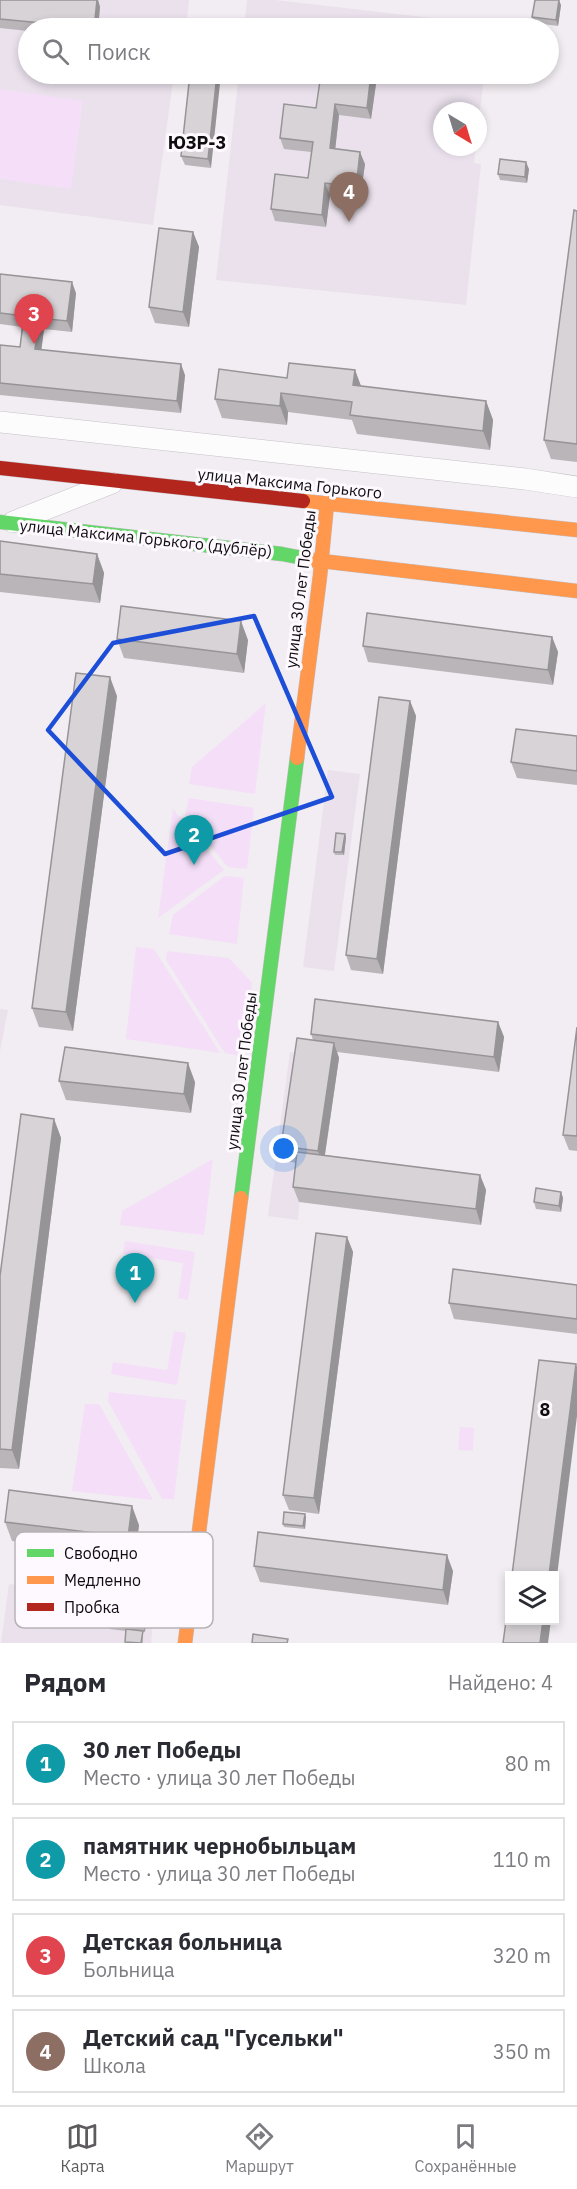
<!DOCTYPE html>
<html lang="ru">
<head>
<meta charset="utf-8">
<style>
  body { margin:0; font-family:"IBM Plex Sans",sans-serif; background:#f2f2f3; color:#2b2b33 }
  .controls { position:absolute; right:18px; bottom:18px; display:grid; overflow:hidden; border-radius:0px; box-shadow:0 3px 9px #0003 }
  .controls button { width:54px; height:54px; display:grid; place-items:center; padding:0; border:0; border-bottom:2px solid #e1e1e2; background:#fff; color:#2b2b33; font:30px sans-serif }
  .compass { position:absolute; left:433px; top:102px; width:54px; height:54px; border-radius:50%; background:#fff; box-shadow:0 3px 9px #0003; rotate:142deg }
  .you { position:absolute; left:284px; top:1149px; width:21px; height:21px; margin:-15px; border:4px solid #fff; border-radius:50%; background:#1a73e8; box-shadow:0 0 0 9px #1a73e833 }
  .badge { display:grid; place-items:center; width:39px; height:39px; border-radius:50%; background:#5e5b5f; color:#fff; font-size:20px; font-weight:700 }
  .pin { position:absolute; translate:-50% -50px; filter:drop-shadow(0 2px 3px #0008) }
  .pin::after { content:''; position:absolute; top:32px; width:21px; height:18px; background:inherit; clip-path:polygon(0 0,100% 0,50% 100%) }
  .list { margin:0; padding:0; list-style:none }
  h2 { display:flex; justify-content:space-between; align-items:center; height:78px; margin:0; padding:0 24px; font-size:26px }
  h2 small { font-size:20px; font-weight:400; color:#7c7c81 }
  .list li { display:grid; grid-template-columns:39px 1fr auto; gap:18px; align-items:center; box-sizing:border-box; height:84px; margin:0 12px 12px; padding:0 12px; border:2px solid #e1e1e2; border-radius:0px }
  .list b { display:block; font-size:22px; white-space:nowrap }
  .list p { margin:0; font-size:20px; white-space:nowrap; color:#7c7c81 }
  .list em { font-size:20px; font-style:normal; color:#7c7c81 }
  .icon { flex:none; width:33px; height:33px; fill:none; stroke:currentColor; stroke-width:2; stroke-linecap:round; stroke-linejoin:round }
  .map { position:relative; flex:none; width:577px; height:1643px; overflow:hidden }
  .search { position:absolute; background:#fff; box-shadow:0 3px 9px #0003; left:18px; right:18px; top:18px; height:66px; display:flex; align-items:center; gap:15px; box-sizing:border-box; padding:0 21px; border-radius:33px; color:#7c7c81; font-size:22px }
  .sheet { height:462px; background:#fff }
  nav { display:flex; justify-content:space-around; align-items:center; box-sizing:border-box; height:84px; border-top:2px solid #e1e1e2; background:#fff; font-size:16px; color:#7c7c81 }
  nav a { display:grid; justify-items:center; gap:3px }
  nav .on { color:#5e5b5f }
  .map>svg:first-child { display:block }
  .built { fill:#eae1ec }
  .green { fill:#f4def8 }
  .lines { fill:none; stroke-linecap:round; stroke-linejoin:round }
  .street-casing { stroke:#c5c1c5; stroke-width:22 }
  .fast-casing { stroke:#c5c1c5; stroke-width:15 }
  .slow-casing { stroke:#c5c1c5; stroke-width:15 }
  .jam-casing { stroke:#c5c1c5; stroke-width:15 }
  .street { stroke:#fdfcfd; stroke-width:21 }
  .fast { stroke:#63d668; stroke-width:14 }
  .slow { stroke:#ff974d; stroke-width:14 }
  .jam { stroke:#b3261e; stroke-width:14 }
  .wall { fill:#b9b5b9 }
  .shaded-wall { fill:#969496 }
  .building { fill:#d7d3d7; stroke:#969496; stroke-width:1.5 }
  .marked { fill:none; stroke:#1d4ed8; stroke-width:4.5; stroke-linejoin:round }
  .labels { text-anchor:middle; stroke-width:6; stroke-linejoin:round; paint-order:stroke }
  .street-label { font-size:16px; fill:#0f0d10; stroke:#fef9ff }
  .neighbourhood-label { font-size:18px; font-weight:bold; fill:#0f0d10; stroke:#fef9ff }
  .key { fill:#fef9ff; stroke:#b6b2b7; stroke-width:1.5 }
  .key-label { font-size:16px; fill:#0f0d10 }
</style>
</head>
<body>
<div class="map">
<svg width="577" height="1643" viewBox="0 0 577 1643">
  <rect width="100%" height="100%" fill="#f2edf2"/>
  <g class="built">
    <polygon points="0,0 189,0 186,28 28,28 28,74 174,74 153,225 0,205"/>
    <polygon points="247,0 275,0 502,26 501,28 244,28"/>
    <polygon points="239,74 494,74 493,77 484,77 478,127 478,111 442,111 442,147 476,147 474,163 481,164 466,305 216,280"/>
    <polygon points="328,770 360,774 334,971 303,967"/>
    <polygon points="0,1009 8,1010 0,1051"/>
    <polygon points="290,1052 303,1053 303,1164 298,1220 268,1216"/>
    <polygon points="9,1584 155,1602 151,1643 1,1643"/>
  </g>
  <g class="green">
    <polygon points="0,89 83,101 71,189 0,179"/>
    <polygon points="266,703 255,794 189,784 192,767"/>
    <polygon points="189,798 254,808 247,869 228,867 185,815"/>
    <polygon points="173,809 224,870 158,918"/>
    <polygon points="225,876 244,878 237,944 169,934 173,915"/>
    <polygon points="136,947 154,949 220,1053 126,1039"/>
    <polygon points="167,951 229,958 252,983 243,1057 225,1053 166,960"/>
    <polygon points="213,1159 204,1235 120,1225 122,1211"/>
    <polygon points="125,1241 195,1252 188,1300 178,1298 183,1263 123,1254"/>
    <polygon points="174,1331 186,1333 177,1385 111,1374 113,1362 167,1370"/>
    <polygon points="109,1392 186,1400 174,1499 162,1499 108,1401"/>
    <polygon points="85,1404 99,1404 153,1500 72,1491"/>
    <polygon points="460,1427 474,1428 473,1451 458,1450"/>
  </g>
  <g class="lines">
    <defs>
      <g id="street">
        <polyline points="0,422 525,479 577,487"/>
        <polyline points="13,522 112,483"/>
      </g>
      <g id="fast">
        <polyline points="0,522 282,554 313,560"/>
        <polyline points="241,1198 297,758"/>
      </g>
      <g id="slow">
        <polyline points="303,501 577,530"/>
        <polyline points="313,560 577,591"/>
        <polyline points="297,758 320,576 327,503"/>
        <polyline points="185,1643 241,1198"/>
      </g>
      <polyline id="jam" points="0,468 303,501"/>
    </defs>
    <use href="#street" class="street-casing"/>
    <use href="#fast" class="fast-casing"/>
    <use href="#slow" class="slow-casing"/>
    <use href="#jam" class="jam-casing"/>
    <use href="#street" class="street"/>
    <use href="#fast" class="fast"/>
    <use href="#slow" class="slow"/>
    <use href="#jam" class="jam"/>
  </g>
  <g class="wall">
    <polygon points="0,0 98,0 100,7 98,28 28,28 28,31 0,28"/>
    <polygon points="561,5 558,26 535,23 532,17"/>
    <polygon points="190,74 211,168 185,165 181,156"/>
    <polygon points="294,74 372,74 376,84 371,119 339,115 335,149 365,164 360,199 330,195 326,227 275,221 271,209 308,178 311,152 284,149 280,138 316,108 320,80 295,77"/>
    <polygon points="529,169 527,183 500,180 498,174"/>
    <polygon points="577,211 577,462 551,459 544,440"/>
    <polygon points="193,232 199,247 189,327 155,323 149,307"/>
    <polygon points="0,274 76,293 72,332 44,329 41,350 185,375 181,413 0,395 0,345 20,347 22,327 0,324"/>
    <polygon points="355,370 361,386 486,401 493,420 490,450 357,434 352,420 288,412 287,425 222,418 215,399 287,378"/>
    <polygon points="0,541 97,554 104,573 100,603 0,592"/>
    <polygon points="552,637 558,652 553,685 368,662 363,646"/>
    <polygon points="117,639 248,640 244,673 124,658"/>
    <polygon points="117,696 73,1031 39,1027 32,1008"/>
    <polygon points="410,701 416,716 383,974 351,970 346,955"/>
    <polygon points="577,736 577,785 517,778 511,762"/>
    <polygon points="346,837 344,855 335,855 334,852"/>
    <polygon points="498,1022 504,1037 499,1072 337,1052 339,1058 325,1155 480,1175 486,1190 481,1225 299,1202 293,1187 296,1163 287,1161 281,1146 313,1040 311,1034"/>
    <polygon points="577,1027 577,1151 569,1150 563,1135"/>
    <polygon points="59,1081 195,1082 191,1113 66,1100"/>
    <polygon points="54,1119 61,1138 19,1469 0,1468 0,1276"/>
    <polygon points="561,1192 563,1198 561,1212 536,1209 534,1202"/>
    <polygon points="347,1237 353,1252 319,1514 289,1510 283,1495"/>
    <polygon points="577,1285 577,1334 454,1319 449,1303"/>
    <polygon points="306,1517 305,1529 284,1527 283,1524"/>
    <polygon points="5,1522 139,1525 135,1556 12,1541"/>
    <polygon points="254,1566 453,1571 448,1605 260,1582"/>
    <polygon points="147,1608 145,1632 143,1632 143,1643 126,1643 126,1631 110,1629 108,1623"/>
  </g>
  <g class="shaded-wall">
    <polygon points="97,0 98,0 100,7 98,28 94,28"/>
    <polygon points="559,0 561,5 558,26 556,20"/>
    <polygon points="217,74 221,74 211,168 208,159"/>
    <polygon points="371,74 376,84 371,119 367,108"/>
    <polygon points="335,104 339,115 334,160 330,148"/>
    <polygon points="360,152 365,164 360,199 356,187"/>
    <polygon points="526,162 529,169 527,183 525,177"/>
    <polygon points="325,183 330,195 326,227 322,215"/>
    <polygon points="193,232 199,247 189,327 183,312"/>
    <polygon points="72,282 76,293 72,332 67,321"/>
    <polygon points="39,318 44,329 40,361 35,349"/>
    <polygon points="181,364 185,375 181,413 177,401"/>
    <polygon points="355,370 362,389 353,385"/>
    <polygon points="281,393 288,412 287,425 280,406"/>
    <polygon points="486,401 493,420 490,450 483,431"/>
    <polygon points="97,554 104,573 100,603 93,584"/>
    <polygon points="241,621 248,640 244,673 237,654"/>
    <polygon points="552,637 558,652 553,685 548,670"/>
    <polygon points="110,677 117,696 73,1031 66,1012"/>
    <polygon points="410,701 416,716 383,974 377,959"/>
    <polygon points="345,834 346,837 344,855 342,852"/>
    <polygon points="498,1022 504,1037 499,1072 494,1057"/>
    <polygon points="334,1043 339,1058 323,1167 318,1151"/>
    <polygon points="188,1063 195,1082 191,1113 184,1094"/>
    <polygon points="54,1119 61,1138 19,1469 12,1450"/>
    <polygon points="480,1175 486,1190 481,1225 476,1209"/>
    <polygon points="561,1192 563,1198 561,1212 559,1206"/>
    <polygon points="347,1237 353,1252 319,1514 314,1498"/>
    <polygon points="576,1364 577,1367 577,1416 555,1592 555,1575 549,1575"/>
    <polygon points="132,1506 139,1525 135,1556 128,1537"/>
    <polygon points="305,1514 306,1517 305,1529 303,1526"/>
    <polygon points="447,1555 453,1571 448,1605 443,1590"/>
    <polygon points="145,1602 147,1608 145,1632 143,1626"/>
    <polygon points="543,1620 551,1620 548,1643 540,1643"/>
  </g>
  <g class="building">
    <polygon points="0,0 97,0 94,28 0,19"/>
    <polygon points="535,0 559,0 556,20 532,17"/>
    <polygon points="190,74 217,74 208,159 181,156"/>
    <polygon points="321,74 371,74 367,108 335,104 330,148 360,152 356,187 325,183 322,215 271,209 275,174 308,178 313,142 280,138 284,104 316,108"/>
    <polygon points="500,159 526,162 525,177 498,174"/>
    <polygon points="574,210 577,211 577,444 544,440"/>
    <polygon points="159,228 193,232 183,312 149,307"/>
    <polygon points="0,274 72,282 67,321 39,318 35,349 181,364 177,401 0,383 0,345 20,347 24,316 0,313"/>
    <polygon points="289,363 355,370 353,385 486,401 483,431 350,415 352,402 281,393 280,406 215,399 219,369 287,378"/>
    <polygon points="0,541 97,554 93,584 0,574"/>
    <polygon points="121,606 241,621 237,654 117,639"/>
    <polygon points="367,613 552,637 548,670 363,646"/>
    <polygon points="76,673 110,677 66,1012 32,1008"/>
    <polygon points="379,697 410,701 377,959 346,955"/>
    <polygon points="516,729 577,736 577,771 511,762"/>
    <polygon points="336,833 345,834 342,852 334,852"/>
    <polygon points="315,999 498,1022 494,1057 311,1034"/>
    <polygon points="577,1027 577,1136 563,1135"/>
    <polygon points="297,1038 334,1043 318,1151 281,1146"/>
    <polygon points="65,1047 188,1063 184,1094 59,1081"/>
    <polygon points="21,1114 54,1119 12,1450 0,1449 0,1276"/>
    <polygon points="297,1152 480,1175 476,1209 293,1187"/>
    <polygon points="536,1188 561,1192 559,1206 534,1202"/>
    <polygon points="316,1233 347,1237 314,1498 283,1495"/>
    <polygon points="453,1269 577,1285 577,1319 449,1303"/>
    <polygon points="539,1360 576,1364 549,1575 512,1575"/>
    <polygon points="9,1490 132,1506 128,1537 5,1522"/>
    <polygon points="284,1512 305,1514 303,1526 283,1524"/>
    <polygon points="258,1532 447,1555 443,1590 254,1566"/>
    <polygon points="510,1592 510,1620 543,1620 540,1643 503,1643"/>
    <polygon points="126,1629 143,1631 141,1643 125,1642"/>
    <polygon points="253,1634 288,1639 287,1643 252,1643"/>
  </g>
  <path class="marked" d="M254,616L332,797L165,854L48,730L113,643Z"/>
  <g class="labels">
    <g class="street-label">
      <text transform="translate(290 483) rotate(6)" y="6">улица Максима Горького</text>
      <text transform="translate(146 538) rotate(6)" y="6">улица Максима Горького (дублёр)</text>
      <text transform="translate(300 589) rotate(-83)" y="6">улица 30 лет Победы</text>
      <text transform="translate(241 1071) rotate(-83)" y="6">улица 30 лет Победы</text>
    </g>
    <g class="neighbourhood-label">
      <text x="197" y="149">ЮЗР-3</text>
      <text x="545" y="1416">8</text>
    </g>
  </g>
  <rect x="15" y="1532" width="198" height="96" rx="9" class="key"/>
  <rect x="27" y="1549" width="27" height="8" fill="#63d668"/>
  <rect x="27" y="1576" width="27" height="8" fill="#ff974d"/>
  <rect x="27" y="1603" width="27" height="8" fill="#b3261e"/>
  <g class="key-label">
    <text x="64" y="1559">Свободно</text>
    <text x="64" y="1586">Медленно</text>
    <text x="64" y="1613">Пробка</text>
  </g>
</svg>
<div class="controls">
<button><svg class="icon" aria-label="layers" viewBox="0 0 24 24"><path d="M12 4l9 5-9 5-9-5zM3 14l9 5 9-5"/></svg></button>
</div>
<svg class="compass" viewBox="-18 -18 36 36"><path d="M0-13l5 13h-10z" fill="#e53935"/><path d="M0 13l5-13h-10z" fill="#7c7c81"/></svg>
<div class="you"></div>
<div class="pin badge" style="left:135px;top:1303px;background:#0f9aa8">1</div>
<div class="pin badge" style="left:194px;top:865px;background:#0f9aa8">2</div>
<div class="pin badge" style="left:34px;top:344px;background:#e0444e">3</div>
<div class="pin badge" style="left:349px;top:222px;background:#8d6e63">4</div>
<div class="search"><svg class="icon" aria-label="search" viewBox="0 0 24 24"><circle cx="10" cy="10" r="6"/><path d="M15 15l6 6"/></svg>Поиск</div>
</div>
<section class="sheet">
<h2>Рядом<small>Найдено: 4</small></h2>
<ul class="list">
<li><span class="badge" style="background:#0f9aa8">1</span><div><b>30 лет Победы</b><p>Место · улица 30 лет Победы</p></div><em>80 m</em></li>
<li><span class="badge" style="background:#0f9aa8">2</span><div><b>памятник чернобыльцам</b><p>Место · улица 30 лет Победы</p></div><em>110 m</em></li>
<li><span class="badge" style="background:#e0444e">3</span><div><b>Детская больница</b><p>Больница</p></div><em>320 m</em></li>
<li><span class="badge" style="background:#8d6e63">4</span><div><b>Детский сад &quot;Гусельки&quot;</b><p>Школа</p></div><em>350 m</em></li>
</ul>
</section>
<nav>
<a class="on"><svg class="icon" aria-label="map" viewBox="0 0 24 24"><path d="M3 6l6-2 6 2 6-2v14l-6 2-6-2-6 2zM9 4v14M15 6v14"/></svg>Карта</a>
<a><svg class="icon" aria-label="directions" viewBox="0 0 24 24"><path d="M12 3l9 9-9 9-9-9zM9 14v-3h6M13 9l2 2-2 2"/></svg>Маршрут</a>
<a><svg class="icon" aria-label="saved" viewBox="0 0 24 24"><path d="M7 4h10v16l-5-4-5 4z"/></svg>Сохранённые</a>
</nav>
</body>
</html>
